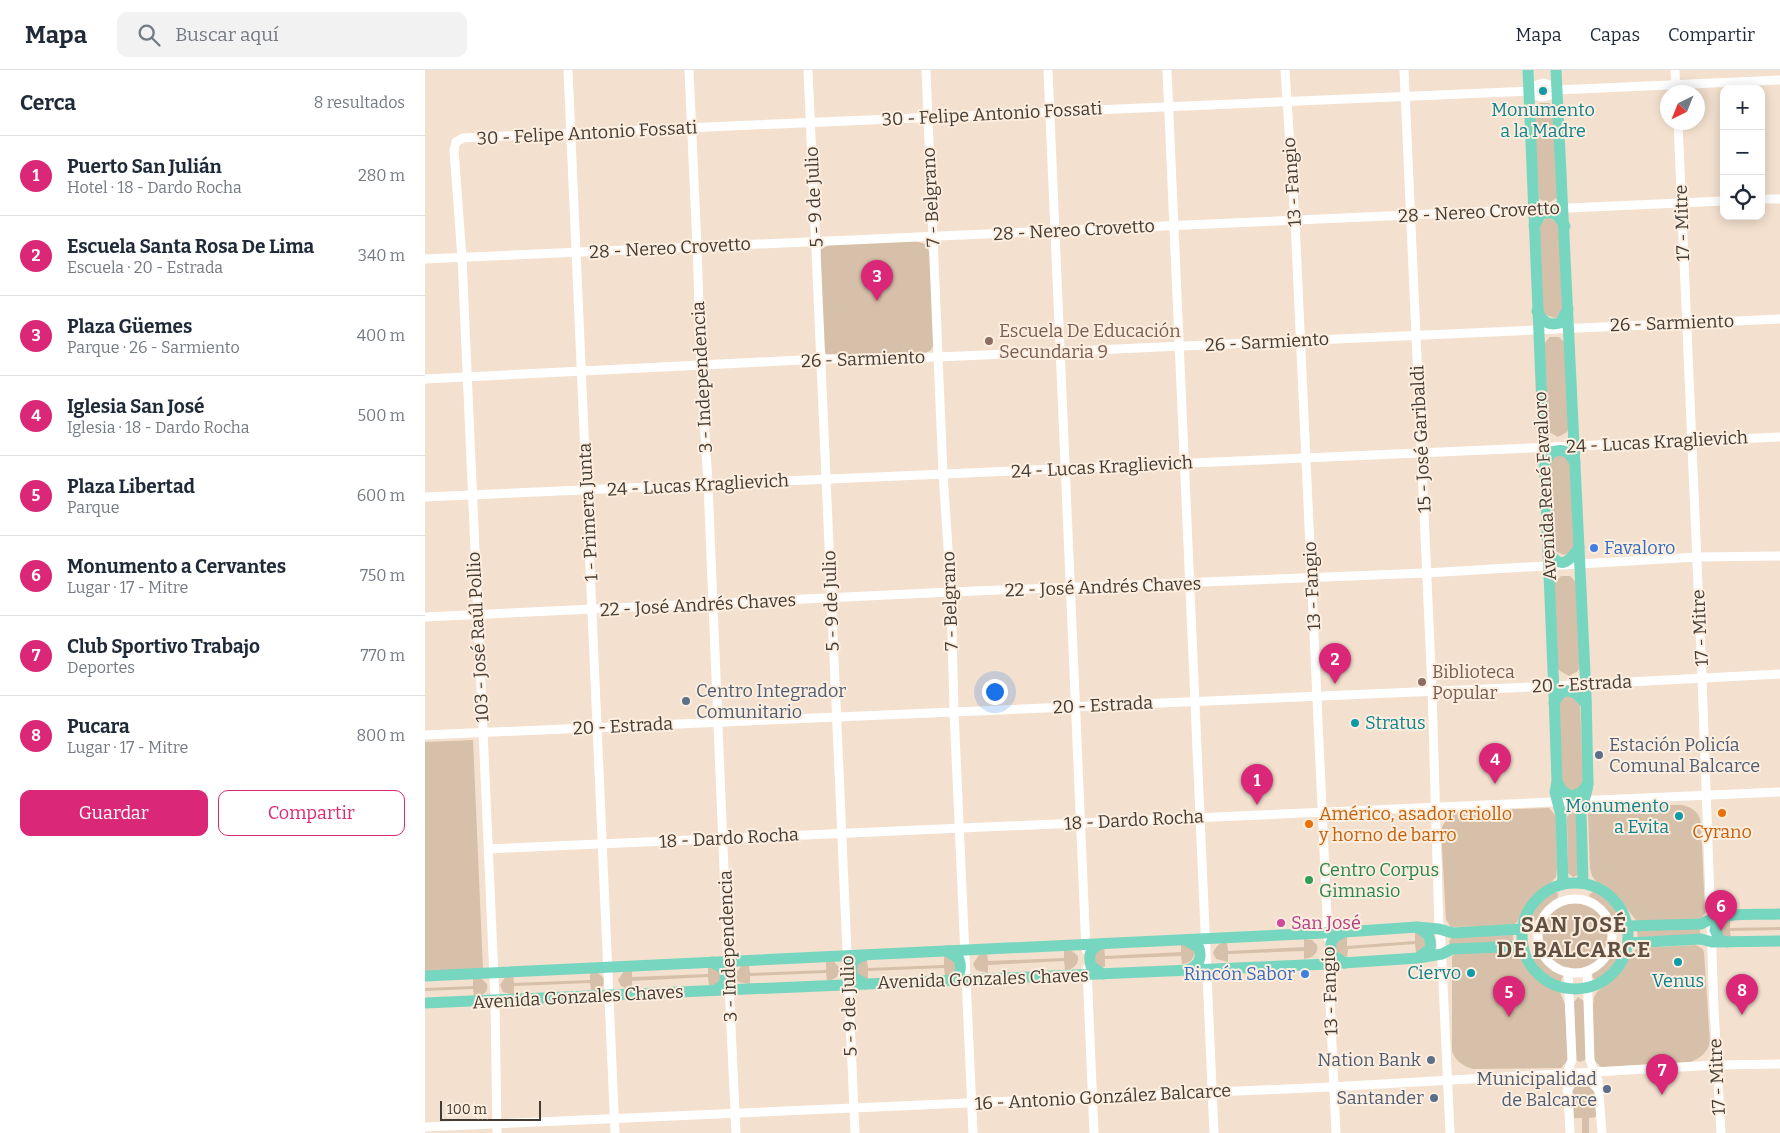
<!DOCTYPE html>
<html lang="es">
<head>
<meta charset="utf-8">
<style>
  body { margin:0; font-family:Bitter,serif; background:#f2f2f3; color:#1f2937 }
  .controls { position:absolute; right:15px; top:15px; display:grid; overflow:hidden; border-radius:10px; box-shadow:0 2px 12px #0003 }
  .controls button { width:45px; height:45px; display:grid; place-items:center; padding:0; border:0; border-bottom:1px solid #e0e1e3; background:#fff; color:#1f2937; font:25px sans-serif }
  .compass { position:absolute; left:1235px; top:15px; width:45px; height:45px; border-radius:50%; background:#fff; box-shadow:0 2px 12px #0003; rotate:223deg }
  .scale { position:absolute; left:15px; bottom:12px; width:101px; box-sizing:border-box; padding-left:5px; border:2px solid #433c34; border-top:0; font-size:14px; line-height:18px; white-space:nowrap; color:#433c34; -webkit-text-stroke:4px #fdeedf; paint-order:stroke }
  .you { position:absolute; left:569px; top:621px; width:18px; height:18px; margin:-12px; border:4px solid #fff; border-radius:50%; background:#1a73e8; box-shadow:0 0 0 8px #1a73e833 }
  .badge { display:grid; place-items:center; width:32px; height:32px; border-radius:50%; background:#db2777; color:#fff; font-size:16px; font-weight:700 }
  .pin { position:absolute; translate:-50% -41px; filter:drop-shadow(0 1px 2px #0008) }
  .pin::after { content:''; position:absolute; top:26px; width:18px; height:15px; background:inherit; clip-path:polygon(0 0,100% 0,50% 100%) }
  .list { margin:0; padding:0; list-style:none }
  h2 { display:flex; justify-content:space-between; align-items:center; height:65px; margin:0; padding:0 20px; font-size:21px }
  h2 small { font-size:16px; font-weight:400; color:#747a83 }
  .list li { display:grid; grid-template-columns:32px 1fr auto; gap:15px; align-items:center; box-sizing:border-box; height:80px; padding:0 20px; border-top:1px solid #e0e1e3 }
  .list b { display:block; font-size:19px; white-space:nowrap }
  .list p { margin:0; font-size:16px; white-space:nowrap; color:#747a83 }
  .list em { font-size:16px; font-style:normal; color:#747a83 }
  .actions { display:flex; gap:10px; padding:15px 20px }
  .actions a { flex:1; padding:11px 0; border:1px solid #db2777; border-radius:10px; text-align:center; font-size:18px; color:#db2777 }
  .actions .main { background:#db2777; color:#fff }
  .icon { flex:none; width:28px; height:28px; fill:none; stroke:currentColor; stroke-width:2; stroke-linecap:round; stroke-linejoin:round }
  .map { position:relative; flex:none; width:1355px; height:1063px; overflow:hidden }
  header { display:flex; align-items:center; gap:30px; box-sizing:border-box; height:70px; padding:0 25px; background:#fff; border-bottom:1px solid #e0e1e3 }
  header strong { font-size:24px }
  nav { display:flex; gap:28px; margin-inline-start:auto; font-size:18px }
  .search { width:350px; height:45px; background:#f2f2f3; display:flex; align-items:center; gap:12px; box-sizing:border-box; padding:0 18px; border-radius:10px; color:#747a83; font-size:19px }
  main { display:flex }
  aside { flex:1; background:#fff }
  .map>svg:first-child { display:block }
  .green { fill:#d7c0a9 }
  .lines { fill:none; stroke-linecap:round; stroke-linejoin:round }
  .minor { stroke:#fff; stroke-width:9 }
  .major { stroke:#77d6bf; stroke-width:11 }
  .culture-dot { fill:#0f9aa8; stroke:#fdeedf; stroke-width:2 }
  .education-dot { fill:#8d6e63; stroke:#fdeedf; stroke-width:2 }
  .shop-dot { fill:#3f7fe0; stroke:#fdeedf; stroke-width:2 }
  .service-dot { fill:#5c6f8a; stroke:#fdeedf; stroke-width:2 }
  .food-dot { fill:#e8710a; stroke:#fdeedf; stroke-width:2 }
  .leisure-dot { fill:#2e9e5b; stroke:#fdeedf; stroke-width:2 }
  .hotel-dot { fill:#d1479c; stroke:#fdeedf; stroke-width:2 }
  .labels { text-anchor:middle; stroke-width:4; stroke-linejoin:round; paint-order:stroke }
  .culture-label { font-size:18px; fill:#0d838f; stroke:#fdeedf }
  .street-label { font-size:18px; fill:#433c34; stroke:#fdeedf }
  .education-label { font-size:18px; fill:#785e54; stroke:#fdeedf; text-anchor:start }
  .shop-label { font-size:18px; fill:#366cbe; stroke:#fdeedf; text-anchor:start }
  .service-label { font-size:18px; fill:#4e5e75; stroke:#fdeedf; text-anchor:end }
  .food-label { font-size:18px; fill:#c56008; stroke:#fdeedf; text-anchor:start }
  .leisure-label { font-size:18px; fill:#27864d; stroke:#fdeedf; text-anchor:start }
  .hotel-label { font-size:18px; fill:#b23c85; stroke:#fdeedf; text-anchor:start }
  .district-label { font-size:22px; font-weight:bold; letter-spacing:1px; fill:#605041; stroke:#fdeedf }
</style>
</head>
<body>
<header>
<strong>Mapa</strong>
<div class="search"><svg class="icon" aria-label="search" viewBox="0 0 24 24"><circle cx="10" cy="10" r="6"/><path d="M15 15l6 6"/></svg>Buscar aquí</div>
<nav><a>Mapa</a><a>Capas</a><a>Compartir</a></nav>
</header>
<main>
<aside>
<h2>Cerca<small>8 resultados</small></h2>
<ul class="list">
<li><span class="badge">1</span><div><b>Puerto San Julián</b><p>Hotel · 18 - Dardo Rocha</p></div><em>280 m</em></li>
<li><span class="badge">2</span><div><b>Escuela Santa Rosa De Lima</b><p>Escuela · 20 - Estrada</p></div><em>340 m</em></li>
<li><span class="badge">3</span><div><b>Plaza Güemes</b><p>Parque · 26 - Sarmiento</p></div><em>400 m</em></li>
<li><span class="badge">4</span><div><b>Iglesia San José</b><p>Iglesia · 18 - Dardo Rocha</p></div><em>500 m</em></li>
<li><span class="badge">5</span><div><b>Plaza Libertad</b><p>Parque</p></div><em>600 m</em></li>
<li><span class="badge">6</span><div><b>Monumento a Cervantes</b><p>Lugar · 17 - Mitre</p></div><em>750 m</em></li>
<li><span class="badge">7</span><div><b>Club Sportivo Trabajo</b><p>Deportes</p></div><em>770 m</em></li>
<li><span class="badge">8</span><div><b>Pucara</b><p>Lugar · 17 - Mitre</p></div><em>800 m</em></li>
</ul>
<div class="actions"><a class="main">Guardar</a><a>Compartir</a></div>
</aside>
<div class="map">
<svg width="1355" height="1063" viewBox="0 0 1355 1063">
  <rect width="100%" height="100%" fill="#f3e0ce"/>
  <g class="green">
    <polygon points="1115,33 1124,33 1130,39 1132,128 1123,133 1114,129 1108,41"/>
    <polygon points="1121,148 1125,148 1135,154 1139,238 1134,247 1129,248 1119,244 1117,239 1113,156"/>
    <polygon points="490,171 500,174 505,183 509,274 506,280 501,283 408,287 401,284 399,277 395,187 396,179 405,175"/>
    <polygon points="1125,267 1134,267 1140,273 1144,357 1142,362 1133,367 1124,362 1118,275"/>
    <polygon points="1131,385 1136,385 1146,392 1149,475 1144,484 1139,485 1130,481 1127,477 1124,394"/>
    <polygon points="1136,506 1145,506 1151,512 1155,595 1153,601 1144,606 1135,601 1132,597 1129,514"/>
    <polygon points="1145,625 1155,632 1158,716 1147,722 1136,715 1133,634 1136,629"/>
    <polygon points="48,670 58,899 0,902 0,672"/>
    <path d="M1173,735H1257C1269,738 1274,742 1276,754L1280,843L1275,850L1214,852L1210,849L1193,827L1171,811L1167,806L1165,799L1163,743L1169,736Z"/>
    <path d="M1124,738L1131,746L1132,799L1131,807L1122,817L1107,829L1092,852L1087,856L1026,857L1021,850L1016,760C1019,750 1026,745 1036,741Z"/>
    <polygon points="1146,742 1151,744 1153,805 1148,807 1143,803 1142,747"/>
    <path d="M1127,821L1133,823V830L1122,838L1113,850L1107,851L1104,847C1108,835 1117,828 1127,821Z"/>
    <path d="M1169,821C1180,824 1192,834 1196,845L1194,849H1187L1178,837L1166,830L1164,825Z"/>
    <circle cx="1150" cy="866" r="34"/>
    <polygon points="1305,850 1305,858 1355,857 1355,860 1305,861 1306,869 1301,870 1292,857"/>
    <polygon points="1275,858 1275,864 1213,868 1212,861"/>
    <polygon points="990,863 994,863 1003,876 991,883 990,874 923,879 922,887 911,884 909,875 917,868 922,867 922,876 990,871"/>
    <polygon points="1088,865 1088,871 1025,875 1024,872 1027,866"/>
    <path d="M879,869L887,870L892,875C894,884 887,888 879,889V881L803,884V892L791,889L788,883C791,876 794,873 802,872L803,881L879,877Z"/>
    <path d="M756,874H760L770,880C769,889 766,893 757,894L756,886L680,889V897L672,896L667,885L679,877L680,886L756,882Z"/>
    <path d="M1271,875L1278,879L1279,883L1285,973C1282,983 1274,989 1265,992L1180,997H1176L1169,990L1168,935L1169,927L1172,922L1193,905L1209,881L1213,878Z"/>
    <path d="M639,880L647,881L653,886C654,895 648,899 640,900L639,891L563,895V903L551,900L548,894L554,885L562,883L563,891L639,888Z"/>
    <polygon points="1193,880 1196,882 1197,886 1188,899 1175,910 1169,909 1167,906 1168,902 1181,892 1188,881"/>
    <path d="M1091,881L1096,884L1113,907L1135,922L1140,935L1143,990L1136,998H1133L1048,999C1038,996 1030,991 1027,981V887L1030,883Z"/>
    <path d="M1110,883C1117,884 1120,891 1125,896C1130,900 1135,901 1138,906L1136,911C1125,914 1108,897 1107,886Z"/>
    <polygon points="519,886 523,886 532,893 530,903 520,906 519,898 443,901 443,909 434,909 430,897 432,893 442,890 443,898 519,895"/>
    <path d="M401,891L409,892L414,897C416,906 409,910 402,911L401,903L325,906V914L313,912L310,905L316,896L324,895L325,903L401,900Z"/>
    <polygon points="283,896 287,896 297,905 292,914 284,916 283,907 207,911 207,919 203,919 196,916 193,910 199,901 207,899 207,907 283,904"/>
    <path d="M165,902L173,903L179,908C180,917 174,921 166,921L165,913L89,916V925L78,922L75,915L81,906L88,905L89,913L165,910Z"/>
    <path d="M48,908L57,909L62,914C64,923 57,926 49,927L48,919L0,921V918L48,916Z"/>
    <polygon points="1153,927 1159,931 1161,987 1160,990 1155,992 1151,990 1149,932"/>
    <polygon points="1156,1011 1170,1019 1171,1047 1164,1048 1164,1063 1157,1063 1157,1048 1149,1048 1147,1020 1153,1012"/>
  </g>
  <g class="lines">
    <g class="minor">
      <polyline points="143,0 190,1063"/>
      <polyline points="264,0 272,177 276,295 283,414 303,896"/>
      <polyline points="383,0 430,1063"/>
      <polyline points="501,0 518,404 526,522 529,641 548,1063"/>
      <polyline points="623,0 661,880"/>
      <polyline points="742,0 789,1063"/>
      <polyline points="860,0 870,151 903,868"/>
      <polyline points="979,0 1007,620 1014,859 1016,871 1025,1063"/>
      <polyline points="1250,0 1251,22"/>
      <path d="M1118,13L1125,15L1132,20C1122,29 1114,29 1104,21L1109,16Z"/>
      <polyline points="1132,20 1355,10"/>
      <polyline points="1253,52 1277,608 1289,939 1296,1063"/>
      <polyline points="1336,129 1355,129"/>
      <polyline points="0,189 1299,131"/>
      <polyline points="0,309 396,289 513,287 1355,249"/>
      <polyline points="0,427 1355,367"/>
      <polyline points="0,547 526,522 1001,503 1272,487 1355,486"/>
      <polyline points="0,665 1128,616 1355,604"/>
      <polyline points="63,779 1355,722"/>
      <circle cx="1150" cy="866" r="37"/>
      <polyline points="903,888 911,1063"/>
      <polyline points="662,898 669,1063"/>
      <polyline points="1162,901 1165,990 1173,1011 1177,1063"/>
      <polyline points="1143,902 1147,990 1142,1003 1145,1063"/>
      <polyline points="304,914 311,1063"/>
      <path d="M1142,1021L1150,1008C1162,1006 1166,1012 1174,1020"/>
      <polyline points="0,1057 905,1017 1291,995 1355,994"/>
      <polyline points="72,1063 70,930 37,188 29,80 31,72 38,68 146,63 1104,21"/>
    </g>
    <g class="major">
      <polyline points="1103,0 1129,624 1132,712 1130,722 1136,745 1138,814"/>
      <path d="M1131,0L1161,624L1163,714C1162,724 1158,732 1156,741L1158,813"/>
      <path d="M1109,156L1116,144C1129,140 1133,145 1140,156"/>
      <path d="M1112,241C1118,252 1123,256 1135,253L1143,239"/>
      <path d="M1119,394L1127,382C1139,378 1144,382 1150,393"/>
      <path d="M1123,479C1133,500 1144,494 1154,477"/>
      <path d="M1129,633C1138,613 1151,621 1161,634"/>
      <polyline points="1132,712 1137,721 1146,726 1156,723 1163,714"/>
      <circle cx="1150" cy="866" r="53"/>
      <polyline points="1300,847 1292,853 1290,860 1295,870 1302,872"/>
      <path d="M1202,856L1276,854C1299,841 1330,845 1355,844"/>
      <path d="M992,857C1002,863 1007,867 1005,879L994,887"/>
      <path d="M917,863C906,868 904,873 907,885L920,893"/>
      <path d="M761,870L774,878C777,889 774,895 763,900"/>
      <polyline points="1203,873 1276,869 1287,872 1355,871"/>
      <path d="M675,874C665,879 663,885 666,896L678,904"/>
      <path d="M522,881L534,889C537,899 536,906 525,910"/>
      <path d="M438,886C427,889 425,896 428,907L440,914"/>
      <path d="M287,892L299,899C302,910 300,916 290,920"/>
      <polyline points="0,906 919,862 992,857 1014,859 1028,863 1097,859"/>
      <polyline points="0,933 903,894 993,888 1017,884 1027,879 1098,876"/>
    </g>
  </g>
  <g class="culture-dot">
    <circle cx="1118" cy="21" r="5"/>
    <circle cx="930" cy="653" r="5"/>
    <circle cx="1254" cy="746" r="5"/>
    <circle cx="1253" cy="892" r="5"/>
    <circle cx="1046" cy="903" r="5"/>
  </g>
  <g class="education-dot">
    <circle cx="564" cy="271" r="5"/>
    <circle cx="997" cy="612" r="5"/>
  </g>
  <g class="shop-dot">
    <circle cx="1169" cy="478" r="5"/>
    <circle cx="880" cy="904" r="5"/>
  </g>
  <g class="service-dot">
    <circle cx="261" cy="631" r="5"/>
    <circle cx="1174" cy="685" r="5"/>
    <circle cx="1006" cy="990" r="5"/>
    <circle cx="1182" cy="1019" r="5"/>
    <circle cx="1009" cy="1028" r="5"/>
  </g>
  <g class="food-dot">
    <circle cx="1297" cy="743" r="5"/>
    <circle cx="884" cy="754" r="5"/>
  </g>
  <circle class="leisure-dot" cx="884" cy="810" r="5"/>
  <circle class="hotel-dot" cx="856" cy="853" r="5"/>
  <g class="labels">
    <g class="culture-label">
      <text x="1118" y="46">Monumento<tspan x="1118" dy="21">a la Madre</tspan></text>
      <text x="940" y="659" text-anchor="start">Stratus</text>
      <text x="1244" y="742" text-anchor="end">Monumento<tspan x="1244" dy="21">a Evita</tspan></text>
      <text x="1036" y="909" text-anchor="end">Ciervo</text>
      <text x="1253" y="917">Venus</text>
    </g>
    <g class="street-label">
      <text transform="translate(567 44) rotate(-3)" y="6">30 - Felipe Antonio Fossati</text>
      <text transform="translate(162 63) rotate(-3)" y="6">30 - Felipe Antonio Fossati</text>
      <text transform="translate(867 112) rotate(-94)" y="6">13 - Fangio</text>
      <text transform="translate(389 127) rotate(-93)" y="6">5 - 9 de Julio</text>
      <text transform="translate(506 127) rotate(-93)" y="6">7 - Belgrano</text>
      <text transform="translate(1054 142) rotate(-3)" y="6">28 - Nereo Crovetto</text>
      <text transform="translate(1257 153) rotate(-92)" y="6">17 - Mitre</text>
      <text transform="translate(649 160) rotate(-3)" y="6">28 - Nereo Crovetto</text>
      <text transform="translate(245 178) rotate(-3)" y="6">28 - Nereo Crovetto</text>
      <text transform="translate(1247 253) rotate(-2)" y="6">26 - Sarmiento</text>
      <text transform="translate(842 272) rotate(-3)" y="6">26 - Sarmiento</text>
      <text transform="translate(438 289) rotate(-2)" y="6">26 - Sarmiento</text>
      <text transform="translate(277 307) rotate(-93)" y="6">3 - Independencia</text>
      <text transform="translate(996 369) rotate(-93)" y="6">15 - José Garibaldi</text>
      <text transform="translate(1232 372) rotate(-3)" y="6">24 - Lucas Kraglievich</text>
      <text transform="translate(677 397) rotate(-3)" y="6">24 - Lucas Kraglievich</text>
      <text transform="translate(273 415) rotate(-3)" y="6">24 - Lucas Kraglievich</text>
      <text transform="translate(1120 416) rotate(-93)" y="6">Avenida René Favaloro</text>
      <text transform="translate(163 442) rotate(-93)" y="6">1 - Primera Junta</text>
      <text transform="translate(887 516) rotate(-93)" y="6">13 - Fangio</text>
      <text transform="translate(678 517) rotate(-2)" y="6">22 - José Andrés Chaves</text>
      <text transform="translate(406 531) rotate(-92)" y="6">5 - 9 de Julio</text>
      <text transform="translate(525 531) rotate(-92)" y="6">7 - Belgrano</text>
      <text transform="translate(273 535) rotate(-3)" y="6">22 - José Andrés Chaves</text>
      <text transform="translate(1275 558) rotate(-93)" y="6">17 - Mitre</text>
      <text transform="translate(53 567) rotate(-93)" y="6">103 - José Raúl Pollio</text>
      <text transform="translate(1157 614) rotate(-3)" y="6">20 - Estrada</text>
      <text transform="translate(678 635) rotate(-3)" y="6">20 - Estrada</text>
      <text transform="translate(198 656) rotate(-3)" y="6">20 - Estrada</text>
      <text transform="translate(709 750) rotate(-3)" y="6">18 - Dardo Rocha</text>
      <text transform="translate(304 768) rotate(-3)" y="6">18 - Dardo Rocha</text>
      <text transform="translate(303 876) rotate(-92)" y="6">3 - Independencia</text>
      <text transform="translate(558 909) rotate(-2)" y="6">Avenida Gonzales Chaves</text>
      <text transform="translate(905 921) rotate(-92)" y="6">13 - Fangio</text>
      <text transform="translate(153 927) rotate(-3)" y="6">Avenida Gonzales Chaves</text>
      <text transform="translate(424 936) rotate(-92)" y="6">5 - 9 de Julio</text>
      <text transform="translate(1292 1007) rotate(-93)" y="6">17 - Mitre</text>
      <text transform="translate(678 1027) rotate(-3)" y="6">16 - Antonio González Balcarce</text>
    </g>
    <g class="education-label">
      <text x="574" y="267">Escuela De Educación<tspan x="574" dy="21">Secundaria 9</tspan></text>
      <text x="1007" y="608">Biblioteca<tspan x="1007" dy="21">Popular</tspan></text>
    </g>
    <g class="shop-label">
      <text x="1179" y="484">Favaloro</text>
      <text x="870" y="910" text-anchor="end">Rincón Sabor</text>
    </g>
    <g class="service-label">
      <text x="271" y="627" text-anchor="start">Centro Integrador<tspan x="271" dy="21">Comunitario</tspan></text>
      <text x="1184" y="681" text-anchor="start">Estación Policía<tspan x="1184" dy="21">Comunal Balcarce</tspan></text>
      <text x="996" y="996">Nation Bank</text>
      <text x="1172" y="1015">Municipalidad<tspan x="1172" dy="21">de Balcarce</tspan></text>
      <text x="999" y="1034">Santander</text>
    </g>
    <g class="food-label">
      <text x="894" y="750">Américo, asador criollo<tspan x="894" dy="21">y horno de barro</tspan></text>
      <text x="1297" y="768" text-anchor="middle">Cyrano</text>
    </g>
    <g class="leisure-label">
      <text x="894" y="806">Centro Corpus<tspan x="894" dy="21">Gimnasio</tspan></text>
    </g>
    <g class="hotel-label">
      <text x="866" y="859">San José</text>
    </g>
    <g class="district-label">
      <text x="1149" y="862">SAN JOSÉ<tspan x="1149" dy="25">DE BALCARCE</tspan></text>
    </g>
  </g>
</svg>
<div class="controls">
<button>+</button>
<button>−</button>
<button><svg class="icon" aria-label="locate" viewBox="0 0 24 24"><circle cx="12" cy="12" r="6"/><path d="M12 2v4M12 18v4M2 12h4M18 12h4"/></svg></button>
</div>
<svg class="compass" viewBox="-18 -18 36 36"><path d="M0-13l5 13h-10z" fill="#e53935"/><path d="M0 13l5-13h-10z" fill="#747a83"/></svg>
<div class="scale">100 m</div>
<div class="you"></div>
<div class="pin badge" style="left:832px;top:735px">1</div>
<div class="pin badge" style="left:910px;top:614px">2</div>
<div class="pin badge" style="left:452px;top:231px">3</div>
<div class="pin badge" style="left:1070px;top:714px">4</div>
<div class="pin badge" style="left:1084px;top:947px">5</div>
<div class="pin badge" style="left:1296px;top:861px">6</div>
<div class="pin badge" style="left:1237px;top:1025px">7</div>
<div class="pin badge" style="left:1317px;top:945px">8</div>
</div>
</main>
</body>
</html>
